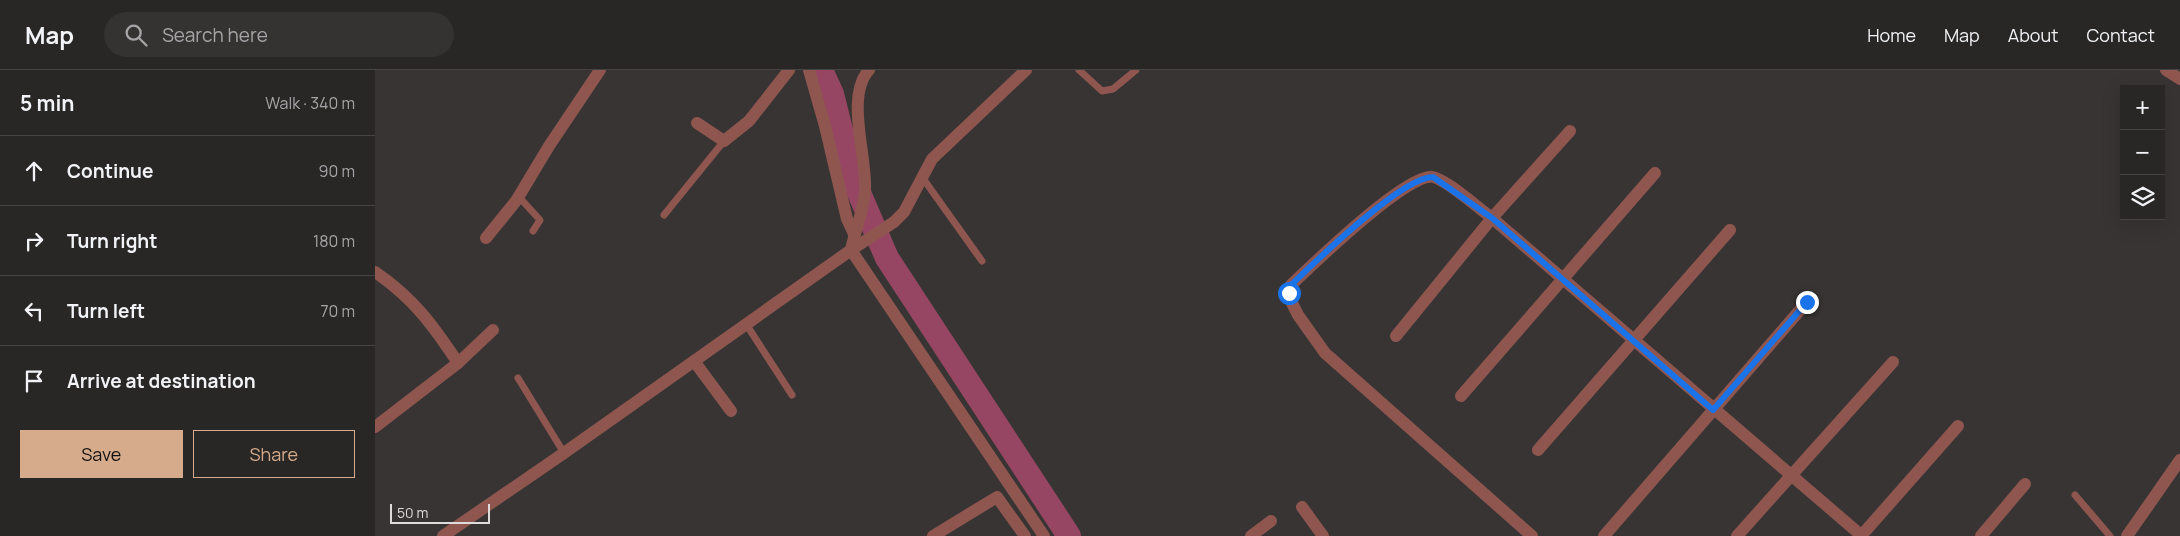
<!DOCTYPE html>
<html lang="en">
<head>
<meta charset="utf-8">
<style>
  body { margin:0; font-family:Manrope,sans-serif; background:#353332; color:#f1f3f6 }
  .controls { position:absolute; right:15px; top:15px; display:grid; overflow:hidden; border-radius:0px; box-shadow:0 5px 20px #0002 }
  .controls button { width:45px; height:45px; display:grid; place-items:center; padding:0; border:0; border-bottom:1px solid #454443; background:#292726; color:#f1f3f6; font:25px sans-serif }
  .scale { position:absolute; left:15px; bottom:12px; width:100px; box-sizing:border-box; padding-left:5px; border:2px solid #dedcdb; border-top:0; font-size:14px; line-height:18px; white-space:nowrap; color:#dedcdb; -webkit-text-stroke:4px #373433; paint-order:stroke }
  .stop { position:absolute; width:15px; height:15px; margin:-11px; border:4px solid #1a73e8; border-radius:50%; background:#fff }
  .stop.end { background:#1a73e8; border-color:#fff; box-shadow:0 1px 5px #0008 }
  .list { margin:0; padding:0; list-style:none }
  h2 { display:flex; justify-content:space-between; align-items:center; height:65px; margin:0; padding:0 20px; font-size:21px }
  h2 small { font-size:16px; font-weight:400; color:#a5a5a7 }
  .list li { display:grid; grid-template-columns:32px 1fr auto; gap:15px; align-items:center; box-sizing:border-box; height:70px; padding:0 20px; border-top:1px solid #454443 }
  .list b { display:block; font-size:19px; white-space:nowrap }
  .list em { font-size:16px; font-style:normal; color:#a5a5a7 }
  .actions { display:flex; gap:10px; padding:15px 20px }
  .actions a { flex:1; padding:11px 0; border:1px solid #d6ab8b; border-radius:0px; text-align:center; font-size:18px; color:#d6ab8b }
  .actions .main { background:#d6ab8b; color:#111 }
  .icon { flex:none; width:28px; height:28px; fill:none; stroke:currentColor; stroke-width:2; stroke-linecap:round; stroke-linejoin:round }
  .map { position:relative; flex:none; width:1805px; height:466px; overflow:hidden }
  header { display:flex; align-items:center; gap:30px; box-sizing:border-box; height:70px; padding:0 25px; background:#292726; border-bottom:1px solid #454443 }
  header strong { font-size:24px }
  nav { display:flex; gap:28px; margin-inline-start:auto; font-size:18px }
  .search { width:350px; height:45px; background:#353332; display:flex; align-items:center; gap:12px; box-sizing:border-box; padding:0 18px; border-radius:28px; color:#a5a5a7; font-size:19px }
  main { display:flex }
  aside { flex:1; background:#292726 }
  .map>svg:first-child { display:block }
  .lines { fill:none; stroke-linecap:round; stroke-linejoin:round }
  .river { stroke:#964662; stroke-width:24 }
  .lane { stroke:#8f5650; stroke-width:7 }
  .street { stroke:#8f5650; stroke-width:12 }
  .route { stroke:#1a73e8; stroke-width:6 }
</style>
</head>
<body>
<header>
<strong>Map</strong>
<div class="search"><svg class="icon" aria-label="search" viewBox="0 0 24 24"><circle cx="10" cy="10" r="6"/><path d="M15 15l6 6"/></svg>Search here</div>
<nav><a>Home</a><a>Map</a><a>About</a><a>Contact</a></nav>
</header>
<main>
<aside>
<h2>5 min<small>Walk · 340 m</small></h2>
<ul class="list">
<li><svg class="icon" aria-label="ahead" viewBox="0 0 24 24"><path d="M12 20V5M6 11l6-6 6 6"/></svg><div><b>Continue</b></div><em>90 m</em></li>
<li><svg class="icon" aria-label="right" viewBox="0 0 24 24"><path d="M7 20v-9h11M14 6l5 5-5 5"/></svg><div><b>Turn right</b></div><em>180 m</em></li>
<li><svg class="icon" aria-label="left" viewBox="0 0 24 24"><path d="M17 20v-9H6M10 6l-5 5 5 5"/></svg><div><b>Turn left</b></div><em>70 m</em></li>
<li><svg class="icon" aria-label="arrive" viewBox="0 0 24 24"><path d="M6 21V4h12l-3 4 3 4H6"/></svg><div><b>Arrive at destination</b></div></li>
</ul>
<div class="actions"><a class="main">Save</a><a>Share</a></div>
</aside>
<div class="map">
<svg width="1805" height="466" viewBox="0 0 1805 466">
  <rect width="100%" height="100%" fill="#373433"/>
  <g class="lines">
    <polyline class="river" points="446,0 457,24 479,111 512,188 694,466"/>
    <g class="lane">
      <polyline points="704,0 727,21 738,19 761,0"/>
      <polyline points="547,107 607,191"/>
      <polyline points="144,127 165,150 158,161"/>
      <polyline points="289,145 349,71"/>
      <polyline points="371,254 417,325"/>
      <polyline points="143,308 189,383"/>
      <polyline points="1700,425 1735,466"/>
    </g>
    <g class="street">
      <polyline points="434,0 450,56 472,149 479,164"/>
      <polyline points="651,0 557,89 529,142 519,152 476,180 669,466"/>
      <polyline points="1791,0 1805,9"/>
      <polyline points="322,53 349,71 374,51 414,0"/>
      <polyline points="111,168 141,131 174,76 225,0"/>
      <path d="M0,202C38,228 58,255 83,293"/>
      <polyline points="1021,266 1117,148 1195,61"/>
      <polyline points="319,291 356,341"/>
      <polyline points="1086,326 1280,103"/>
      <polyline points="0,357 83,293 118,260"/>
      <polyline points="1163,380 1355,160"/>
      <polyline points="927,437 948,466"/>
      <path d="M68,466L189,383L476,180C480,160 489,140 490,120C492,86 470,26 494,0"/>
      <polyline points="558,466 622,427 650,466"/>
      <polyline points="876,466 896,451"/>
      <path d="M1157,466L950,283L923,245L916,231V215C936,196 1034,101 1058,107C1072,110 1103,138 1117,148L1487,466"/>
      <polyline points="1229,466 1432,232"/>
      <polyline points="1362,466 1518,292"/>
      <polyline points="1486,466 1583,356"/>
      <polyline points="1606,466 1650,414"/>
      <polyline points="1752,466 1805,390"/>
    </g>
  </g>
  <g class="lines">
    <path class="route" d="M914,223L916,215C941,191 1027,107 1058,107L1117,148L1338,340L1432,232"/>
  </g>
</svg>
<div class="controls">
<button>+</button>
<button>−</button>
<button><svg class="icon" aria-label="layers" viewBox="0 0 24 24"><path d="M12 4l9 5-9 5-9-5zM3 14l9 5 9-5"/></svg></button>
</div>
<div class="scale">50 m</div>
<div class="stop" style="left:914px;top:223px"></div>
<div class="stop end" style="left:1432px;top:232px"></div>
</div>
</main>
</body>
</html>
